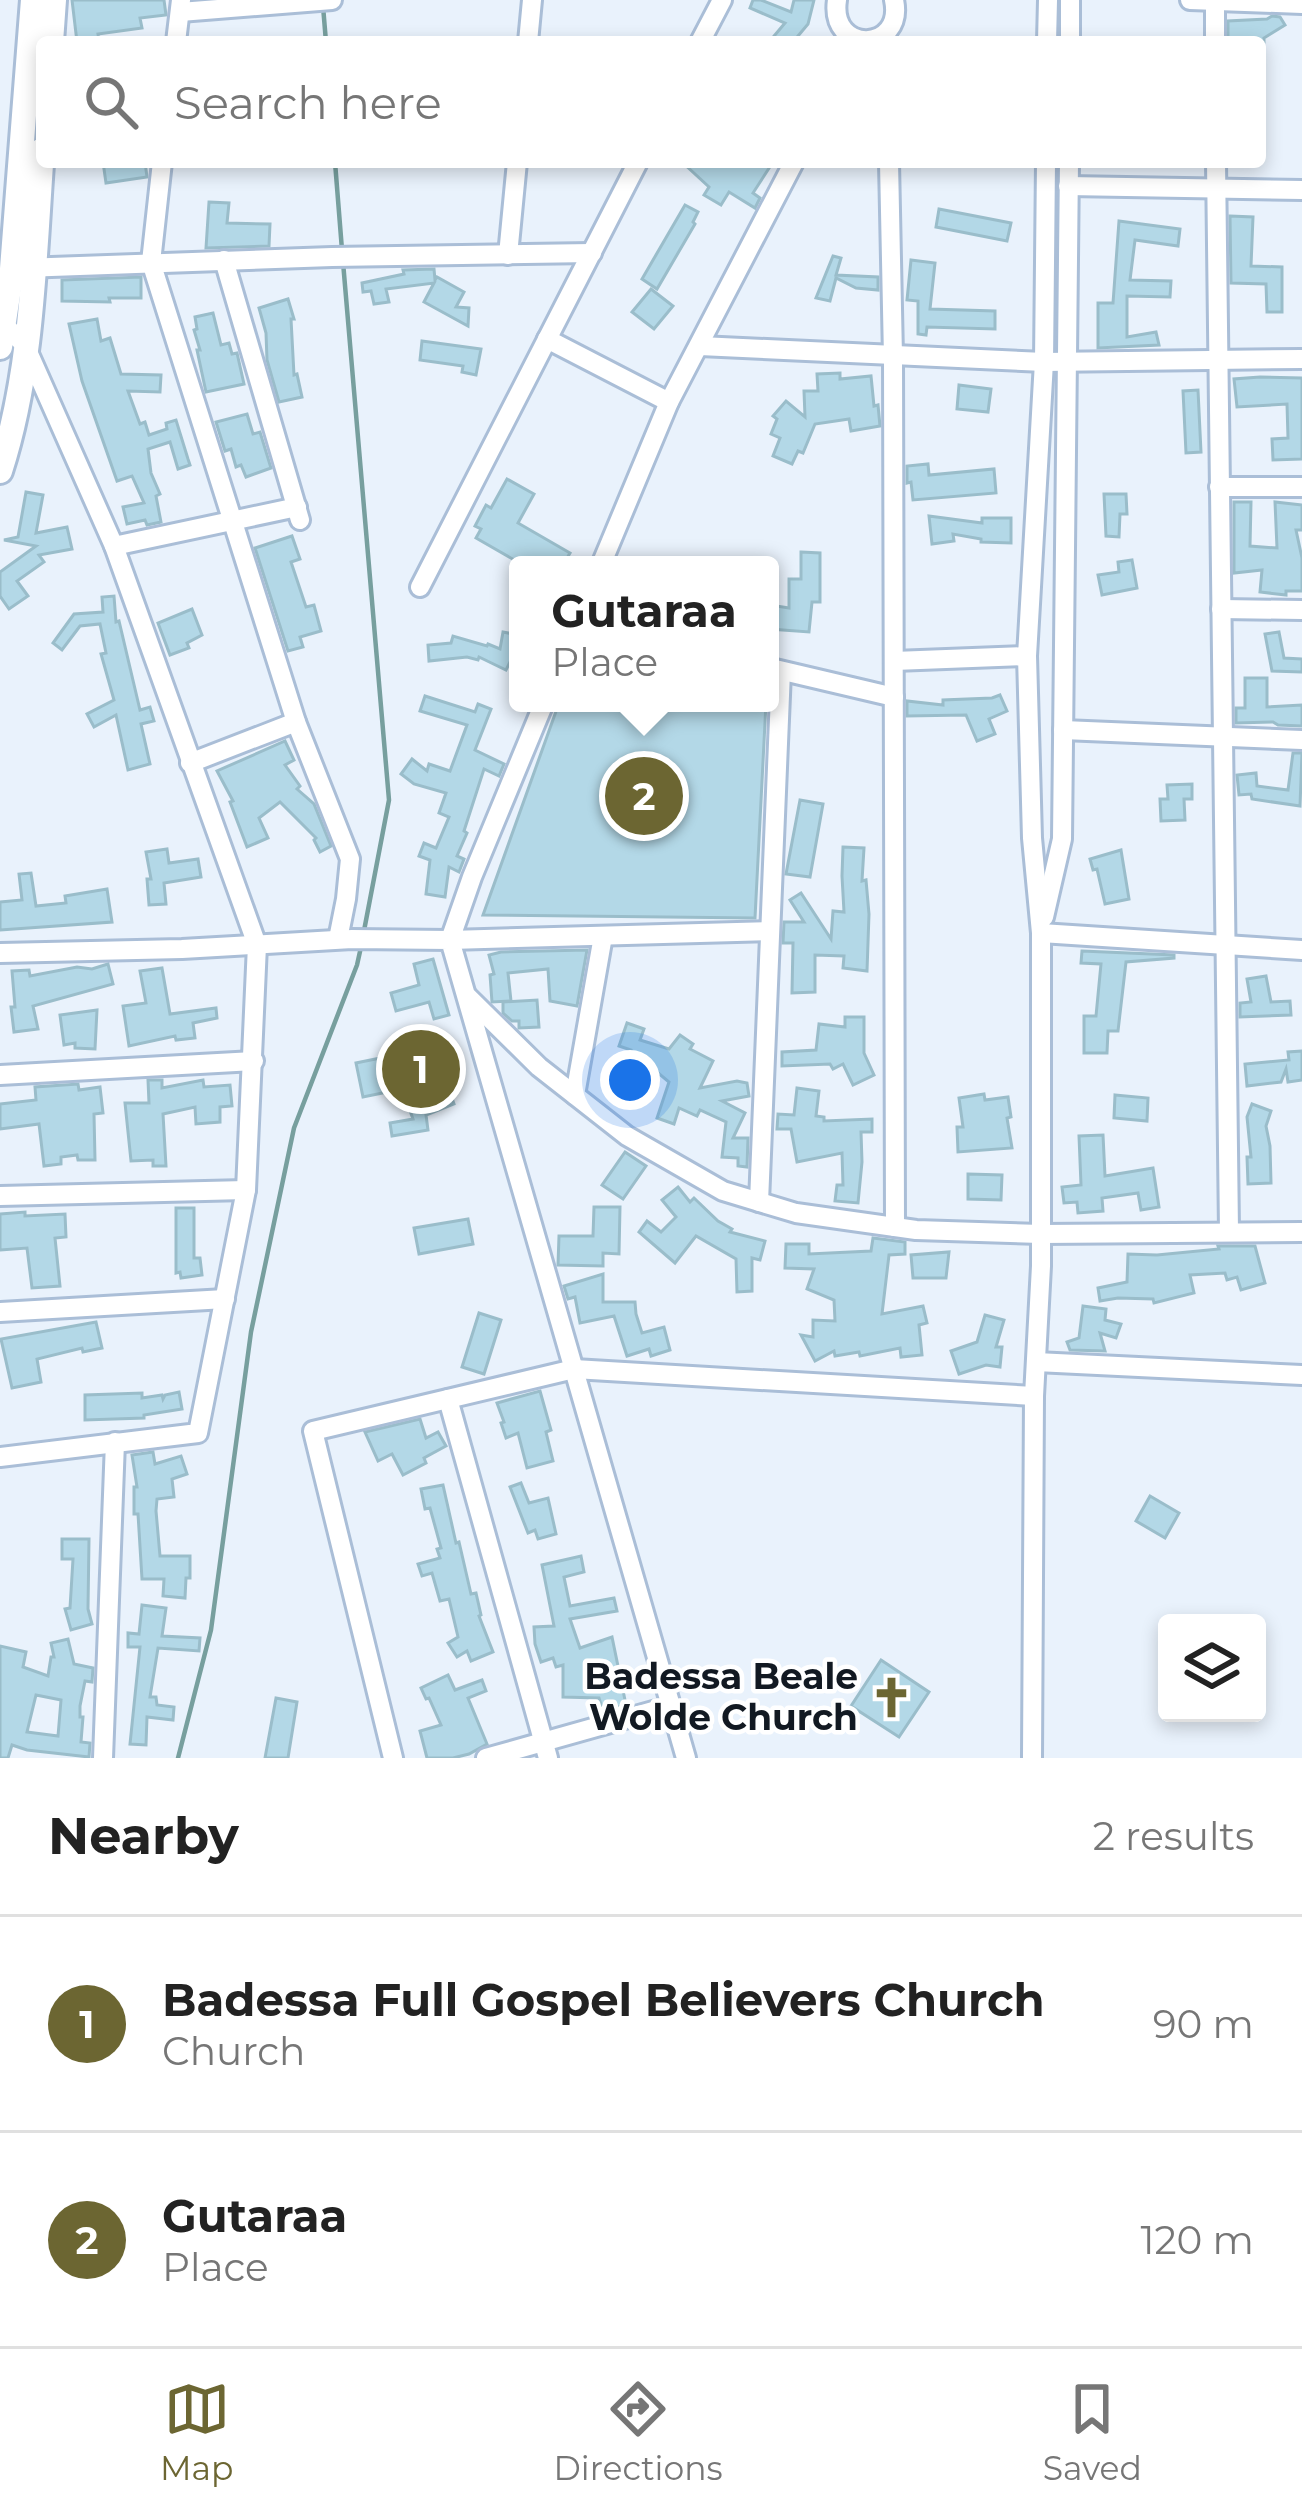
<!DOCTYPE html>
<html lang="en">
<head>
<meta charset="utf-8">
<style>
  body { margin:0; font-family:Montserrat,sans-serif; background:#f2f2f2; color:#222 }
  .controls { position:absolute; right:36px; bottom:36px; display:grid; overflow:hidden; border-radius:12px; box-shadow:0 6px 18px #0003 }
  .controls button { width:108px; height:108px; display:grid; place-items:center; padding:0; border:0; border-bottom:3px solid #e0e0e0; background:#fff; color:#222; font:60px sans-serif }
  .you { position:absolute; left:630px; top:1080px; width:42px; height:42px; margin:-30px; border:9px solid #fff; border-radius:50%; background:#1a73e8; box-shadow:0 0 0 18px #1a73e833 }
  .badge { display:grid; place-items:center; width:78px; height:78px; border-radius:50%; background:#6c6632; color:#fff; font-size:39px; font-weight:700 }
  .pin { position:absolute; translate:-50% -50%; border:6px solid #fff; box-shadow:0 3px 12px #0006 }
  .popup { position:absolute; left:509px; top:556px; width:270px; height:156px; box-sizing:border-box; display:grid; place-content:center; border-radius:12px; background:#fff; filter:drop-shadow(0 3px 9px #0005); font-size:39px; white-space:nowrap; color:#767676 }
  .popup b { font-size:45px; color:#222 }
  .popup::after { content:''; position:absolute; left:50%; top:100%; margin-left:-24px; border:24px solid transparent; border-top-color:#fff }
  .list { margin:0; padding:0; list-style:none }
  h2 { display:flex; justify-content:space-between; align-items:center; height:156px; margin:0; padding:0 48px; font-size:51px }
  h2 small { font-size:39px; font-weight:400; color:#767676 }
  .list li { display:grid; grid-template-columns:78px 1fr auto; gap:36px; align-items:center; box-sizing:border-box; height:216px; padding:0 48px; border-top:3px solid #e0e0e0 }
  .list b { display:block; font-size:45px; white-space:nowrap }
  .list p { margin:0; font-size:39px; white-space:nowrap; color:#767676 }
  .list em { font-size:39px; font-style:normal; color:#767676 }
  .icon { flex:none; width:66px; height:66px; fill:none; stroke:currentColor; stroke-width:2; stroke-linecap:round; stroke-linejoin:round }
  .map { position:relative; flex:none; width:1302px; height:1758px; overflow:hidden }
  .search { position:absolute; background:#fff; box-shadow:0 6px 18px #0003; left:36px; right:36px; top:36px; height:132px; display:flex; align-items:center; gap:30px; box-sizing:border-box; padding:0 42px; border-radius:12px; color:#767676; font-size:45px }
  .sheet { height:588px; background:#fff }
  nav { display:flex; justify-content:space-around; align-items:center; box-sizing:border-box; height:168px; border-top:3px solid #e0e0e0; background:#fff; font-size:33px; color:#767676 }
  nav a { display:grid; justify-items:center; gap:6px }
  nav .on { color:#6c6632 }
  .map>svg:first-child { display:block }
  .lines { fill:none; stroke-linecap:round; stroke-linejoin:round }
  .stream { stroke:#779f9e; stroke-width:4.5 }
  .building { fill:#b3d8e7; stroke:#9abdca; stroke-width:3; fill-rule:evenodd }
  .minor-casing { stroke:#aabed7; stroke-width:24 }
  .major-casing { stroke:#aabed7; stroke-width:30 }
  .minor { stroke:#fff; stroke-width:18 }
  .major { stroke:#fff; stroke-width:24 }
  .labels { text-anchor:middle; stroke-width:9; stroke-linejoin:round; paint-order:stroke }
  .poi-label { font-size:36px; font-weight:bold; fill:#121922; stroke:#fff; text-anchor:end }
</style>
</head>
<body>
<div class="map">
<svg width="1302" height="1758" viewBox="0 0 1302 1758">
  <rect width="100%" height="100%" fill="#e9f2fc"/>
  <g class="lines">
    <g class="stream">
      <polyline points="323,6 326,42"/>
      <polyline points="335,162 342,250"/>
      <polyline points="343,262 389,800 363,936"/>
      <polyline points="178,1758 211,1630 251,1332 294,1128 357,965 361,947"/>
    </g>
  </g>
  <g class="building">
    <polygon points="72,0 164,0 166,15 140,18 142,28 98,34 99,40 77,42"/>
    <polygon points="753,0 761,0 791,12 794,0 814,0 808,24 793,42 769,42 785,23 750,8"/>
    <polygon points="1272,16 1280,17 1285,25 1264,38 1264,42 1228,41 1228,21 1267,19"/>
    <polygon points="103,162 145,162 147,177 106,183"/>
    <polygon points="682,162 773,162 753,193 760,198 755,208 729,192 721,205 704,195 709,187"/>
    <polygon points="209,202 229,203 227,223 270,224 269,246 206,248"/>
    <polygon points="685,205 698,212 693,222 695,224 657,289 642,279"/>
    <polygon points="939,209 1011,223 1007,241 936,227"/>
    <polygon points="1230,216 1253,217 1251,266 1282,267 1282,312 1267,312 1266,284 1231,283"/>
    <polygon points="1119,221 1180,229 1178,246 1135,240 1130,280 1171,281 1170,297 1127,296 1127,337 1156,332 1159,345 1098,348 1098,303 1113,303"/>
    <polygon points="833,256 841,258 836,275 878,277 878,290 856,288 836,278 830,301 816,298"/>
    <polygon points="911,260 935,263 930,309 995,311 995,329 927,327 926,335 918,334 918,301 907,300"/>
    <polygon points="434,269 435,280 437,277 464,292 456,307 469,308 468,326 424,302 434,283 386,289 389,302 374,304 371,291 363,292 362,283 404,274 403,270"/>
    <polygon points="141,277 141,298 109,298 110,302 62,301 62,280"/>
    <polygon points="651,289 673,306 654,329 632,312"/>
    <polygon points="288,299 294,319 291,319 294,375 297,374 302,397 279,402 267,360 266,333 259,308"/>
    <polygon points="213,313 221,345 229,343 232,354 237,353 244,384 206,392 197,350 200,350 194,330 197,329 195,317"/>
    <polygon points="97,319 101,341 110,338 121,374 161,375 160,392 128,391 140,424 145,422 149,435 167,429 166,423 176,420 188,459 190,465 178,469 170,442 148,449 151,473 160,494 156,496 161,522 147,525 145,520 127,524 123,507 144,503 132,476 117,481 82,381 69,324"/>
    <polygon points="422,341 481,349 476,375 462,372 463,366 420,360"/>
    <polygon points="840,373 840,379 871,376 874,406 878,405 880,426 851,431 849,419 815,424 803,453 798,451 792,464 773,456 780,438 771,434 777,419 773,416 786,401 805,417 804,391 818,391 817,374"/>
    <polygon points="1260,377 1302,378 1302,459 1273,460 1272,439 1288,438 1287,404 1237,407 1234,379"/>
    <polygon points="959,385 991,389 988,412 957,409"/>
    <polygon points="1198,390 1201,452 1186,453 1183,391"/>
    <polygon points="247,414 253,434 260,432 271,468 246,477 241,465 236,467 231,449 225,451 216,422"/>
    <polygon points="928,464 929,475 994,469 996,493 913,500 911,482 907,483 907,466"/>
    <polygon points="507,479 534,494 518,523 570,553 563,565 523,565 476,538 481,529 475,526 486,505 491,508"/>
    <polygon points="26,492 43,495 36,533 67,527 72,549 39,555 44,562 17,581 28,596 9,609 0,596 0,572 36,546 4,540 18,537"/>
    <polygon points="1104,494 1126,494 1127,514 1120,514 1119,537 1106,536"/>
    <polygon points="1234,502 1251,502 1250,546 1277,548 1275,502 1302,505 1302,530 1296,530 1302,558 1302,591 1286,591 1286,595 1260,592 1262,570 1234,573"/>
    <polygon points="929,516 982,523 982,518 1011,518 1011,543 981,542 981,539 953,534 954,541 932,544"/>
    <polygon points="292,536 300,559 291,562 306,607 314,605 321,631 300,637 303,647 288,651 255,548"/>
    <polygon points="801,552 820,553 820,602 812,602 809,632 770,629 770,605 789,608 789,579 801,579"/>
    <polygon points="1132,560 1137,588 1102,595 1098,575 1119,572 1118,562"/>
    <polygon points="114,596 116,622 119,621 140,710 150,707 154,721 141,724 150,764 128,770 116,715 94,727 87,714 114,700 101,654 106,653 100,624 80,626 62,650 53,643 74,614 103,612 102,597"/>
    <polygon points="192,609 202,635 187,643 189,648 170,655 158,623"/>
    <polygon points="503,632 518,635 518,652 515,652 506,670 479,657 478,660 467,657 429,661 428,645 451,643 453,636 487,646 488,644 500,649"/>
    <polygon points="1279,632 1284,658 1302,659 1302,672 1272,671 1265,634"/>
    <polygon points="1245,678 1267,678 1267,707 1302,705 1302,726 1278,725 1273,722 1236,723 1236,708 1245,708"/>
    <polygon points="1000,695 1007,711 989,719 995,734 977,741 966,715 907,716 907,701 943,705 943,700 992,698"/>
    <polygon points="425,696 475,712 478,704 491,709 475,750 504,764 499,776 484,769 464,831 467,833 457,856 464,859 459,872 449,867 445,897 426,894 430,860 419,856 424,843 436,848 449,817 439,813 446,793 414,784 401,774 412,759 427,771 429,764 450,771 467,725 420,711"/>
    <polygon points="559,703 766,703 755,918 483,915"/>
    <polygon points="285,741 294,760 285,765 300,786 297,789 314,804 331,846 320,852 314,840 316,838 280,802 259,818 268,838 247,847 230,802 233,801 217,771"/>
    <polygon points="1293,753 1302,753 1300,806 1252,799 1251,794 1239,795 1237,775 1256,773 1257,786 1288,790"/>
    <polygon points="1192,784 1192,799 1184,799 1185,820 1161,821 1160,799 1168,799 1167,785"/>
    <polygon points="800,800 823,804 810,877 786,874"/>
    <polygon points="843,847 864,848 862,881 866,880 869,914 867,971 843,968 844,956 815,955 815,992 792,993 793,943 783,943 784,922 804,922 790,900 801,893 831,939 833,911 844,912 842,876"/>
    <polygon points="167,849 169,863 198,859 201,877 164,883 166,904 149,905 147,879 151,879 146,852"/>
    <polygon points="1121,850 1129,899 1105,904 1097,869 1093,870 1090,859"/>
    <polygon points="31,873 36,906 66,903 65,896 107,889 112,922 0,930 0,902 22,900 19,874"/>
    <polygon points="587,950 577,1006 550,1001 548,969 508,973 511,1001 492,1002 490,975 494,974 489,955 501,952"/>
    <polygon points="1082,951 1174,955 1174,958 1126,962 1118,1031 1108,1031 1107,1053 1084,1053 1084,1016 1096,1016 1101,964 1081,963"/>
    <polygon points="433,959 449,1015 434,1019 429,1002 396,1011 391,993 419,985 414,964"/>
    <polygon points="108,964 113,984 33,1006 38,1029 14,1032 11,1007 15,1007 12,971 29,970 30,976 77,967 92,969"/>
    <polygon points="162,968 170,1014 216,1008 217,1018 193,1023 195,1038 176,1040 175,1036 129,1046 123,1006 146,1003 140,971"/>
    <polygon points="1266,976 1271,1002 1290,1001 1291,1015 1240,1017 1240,1003 1251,1002 1247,979"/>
    <polygon points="537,1000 539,1027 519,1028 519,1021 512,1021 503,1013 503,1002"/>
    <polygon points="97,1010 95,1049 75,1048 75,1043 64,1045 60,1015"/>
    <polygon points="845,1017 864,1017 864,1053 874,1075 853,1085 843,1064 833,1069 830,1064 782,1066 782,1052 816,1050 819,1024 845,1027"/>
    <polygon points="627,1023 644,1029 640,1040 669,1049 680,1035 693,1044 690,1049 713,1061 700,1088 737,1081 747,1083 749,1096 722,1101 745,1113 733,1138 748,1138 747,1167 738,1166 738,1158 722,1157 726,1122 700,1110 697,1116 679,1108 674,1124 657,1118 669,1082 644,1061 638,1094 624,1091 631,1050 619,1046"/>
    <polygon points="434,1047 442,1086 447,1084 454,1104 426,1115 428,1130 392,1136 390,1123 413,1119 402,1089 363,1097 356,1063"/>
    <polygon points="1302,1051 1302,1080 1288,1082 1286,1069 1281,1082 1247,1086 1245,1064 1289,1060 1288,1052"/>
    <polygon points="148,1080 162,1080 162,1088 203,1080 204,1087 230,1085 232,1106 220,1107 220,1122 196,1124 195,1107 163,1114 166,1166 153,1166 153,1160 131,1161 125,1103 149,1103"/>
    <polygon points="78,1084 79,1090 100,1087 103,1113 94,1114 95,1160 78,1160 77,1155 61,1157 61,1164 44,1166 39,1124 0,1129 0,1104 36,1100 35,1087"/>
    <polygon points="797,1088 819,1091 816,1116 824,1117 824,1121 872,1119 872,1132 861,1132 862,1162 858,1203 835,1201 837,1185 843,1185 842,1153 797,1162 791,1129 777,1129 778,1114 794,1115"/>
    <polygon points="984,1094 985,1100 1008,1097 1011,1117 1007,1118 1012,1148 958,1152 957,1127 963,1127 959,1098"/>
    <polygon points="1115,1095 1148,1098 1147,1121 1114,1118"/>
    <polygon points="1252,1104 1271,1111 1266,1126 1270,1146 1271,1183 1248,1184 1247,1157 1251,1157 1247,1117"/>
    <polygon points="1103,1135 1105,1176 1153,1168 1159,1207 1141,1210 1138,1193 1102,1198 1103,1211 1078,1213 1077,1202 1064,1203 1062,1187 1081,1185 1079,1136"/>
    <polygon points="625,1152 646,1166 623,1199 602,1185"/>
    <polygon points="968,1174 1002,1175 1001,1200 968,1199"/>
    <polygon points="678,1187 690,1202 694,1198 718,1221 732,1229 730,1232 765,1241 760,1260 752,1258 752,1291 737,1292 736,1259 696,1236 675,1263 639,1232 647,1221 661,1232 676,1217 662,1200"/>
    <polygon points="594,1207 620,1207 619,1254 603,1253 603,1266 558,1265 559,1236 593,1236"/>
    <polygon points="176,1208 194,1208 194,1258 200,1258 202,1275 181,1278 180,1272 176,1273"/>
    <polygon points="25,1212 25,1216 65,1214 66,1237 55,1238 60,1286 32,1288 27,1248 0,1250 0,1214"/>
    <polygon points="468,1219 473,1244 419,1254 414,1228"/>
    <polygon points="873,1238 905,1242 905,1254 889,1255 882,1314 923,1306 927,1323 919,1325 922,1355 901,1357 900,1348 860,1356 859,1352 835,1356 834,1351 815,1361 801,1335 813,1337 813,1320 835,1321 834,1300 807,1289 814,1269 785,1268 786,1244 809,1244 809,1254 871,1251"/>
    <polygon points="1218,1246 1255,1246 1265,1283 1241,1290 1237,1277 1227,1280 1225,1273 1190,1275 1194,1293 1154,1303 1153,1299 1118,1298 1100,1301 1098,1288 1127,1282 1128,1254 1157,1255 1219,1249"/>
    <polygon points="949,1252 946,1278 913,1278 911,1255"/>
    <polygon points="603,1274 603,1302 635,1302 636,1314 642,1333 664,1327 670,1350 651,1356 649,1349 627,1356 614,1316 580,1323 575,1297 568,1299 564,1286"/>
    <polygon points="1083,1306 1106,1309 1105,1320 1121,1324 1116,1338 1100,1333 1105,1351 1070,1350 1067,1342 1079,1338"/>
    <polygon points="479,1313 501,1320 484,1374 462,1367"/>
    <polygon points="985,1315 1004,1320 996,1347 1002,1347 1000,1367 986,1365 959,1374 951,1351 977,1342"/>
    <polygon points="96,1322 102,1348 83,1352 82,1348 37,1359 41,1382 12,1388 1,1339"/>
    <polygon points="540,1391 551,1430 546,1432 553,1461 527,1468 518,1433 506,1438 501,1423 504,1422 497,1403"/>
    <polygon points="179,1392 182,1409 144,1415 144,1418 85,1420 85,1395 142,1393 142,1398 162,1395 163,1399 165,1395"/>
    <polygon points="420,1419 426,1438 438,1432 446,1446 424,1458 426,1463 403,1475 392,1454 378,1461 365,1432"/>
    <polygon points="153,1452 155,1464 181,1456 187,1474 172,1479 174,1497 157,1499 156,1511 160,1556 190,1556 190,1578 186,1578 185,1598 163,1596 164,1579 142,1579 138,1514 134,1514 134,1487 137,1487 132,1455"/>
    <polygon points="521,1483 529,1503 548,1498 556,1534 538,1539 535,1530 528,1533 510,1487"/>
    <polygon points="443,1485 456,1543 459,1542 471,1594 476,1593 481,1615 479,1616 493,1652 471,1661 467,1651 457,1657 448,1643 458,1637 449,1599 440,1601 432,1573 422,1576 418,1564 440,1558 437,1549 441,1548 430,1508 425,1509 421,1489"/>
    <polygon points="1150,1496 1179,1513 1165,1538 1136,1521"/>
    <polygon points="62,1539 89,1539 88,1609 92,1624 71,1630 65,1609 70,1608 73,1559 62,1559"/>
    <polygon points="581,1556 584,1572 564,1577 570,1606 614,1598 617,1611 570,1619 580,1648 612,1637 626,1705 603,1711 599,1698 563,1697 563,1665 556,1667 553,1658 541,1662 535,1644 534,1627 554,1626 542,1565"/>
    <polygon points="142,1605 166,1608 162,1636 200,1638 199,1651 158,1648 150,1697 156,1697 157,1705 174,1707 173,1720 147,1717 146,1745 130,1744 140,1647 128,1647 128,1633 139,1634"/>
    <path d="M68,1639L74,1664L93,1668L92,1682L85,1681L80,1706V1717H83L81,1742L90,1743L89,1757L27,1750L12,1745L8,1758H0V1646L26,1652L23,1667L48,1676L51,1657H54L51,1643ZM36,1695L61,1700L58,1736L27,1732Z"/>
    <polygon points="881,1660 929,1692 899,1737 851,1706"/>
    <polygon points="448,1675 455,1690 482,1680 486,1691 468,1698 487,1744 469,1754 453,1758 427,1758 420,1731 441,1725 429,1698 426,1699 421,1688"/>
    <polygon points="276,1698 297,1702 288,1758 265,1758"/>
  </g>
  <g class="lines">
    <defs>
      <g id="minor">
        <path d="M837,0C829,55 905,52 894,0"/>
        <polyline points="1190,0 1302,4"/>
        <polyline points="1215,2 1215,42"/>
        <polyline points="180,12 332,0"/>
        <polyline points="176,42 181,0"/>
        <polyline points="528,42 532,0"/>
        <polyline points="700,42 722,0"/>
        <polyline points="1047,42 1048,0"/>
        <polyline points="1070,42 1070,0"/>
        <polyline points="162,162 151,262 296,722 350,859 346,899 338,939"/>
        <polyline points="889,162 893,357 895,1227"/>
        <polyline points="1216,162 1229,1231"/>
        <polyline points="1068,186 1302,190"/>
        <polyline points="508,255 517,162"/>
        <polyline points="224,260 300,520"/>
        <polyline points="23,268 332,257 592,253"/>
        <polyline points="0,321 25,345 114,546 257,945 246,1190 198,1433 0,1457"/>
        <polyline points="547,339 669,402"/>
        <polyline points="700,346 1044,362 1302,359"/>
        <polyline points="1219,487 1302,487"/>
        <polyline points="114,546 297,507"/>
        <polyline points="601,565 669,402 794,162"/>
        <polyline points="420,587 638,162"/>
        <polyline points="1221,609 1302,610"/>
        <polyline points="894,661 1027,656"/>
        <polyline points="775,669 894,697"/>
        <polyline points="544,703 472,877 450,940 770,931"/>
        <polyline points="1063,730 1302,740"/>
        <polyline points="190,763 296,722"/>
        <polyline points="1044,917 1062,839 1069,162"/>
        <polyline points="1041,933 1302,950"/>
        <polyline points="0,953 182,949 352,939 450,940 686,1758"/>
        <polyline points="468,997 539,1067 627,1136 723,1191 796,1213 916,1230 1041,1234 1302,1232"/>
        <polyline points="0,1075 254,1061"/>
        <polyline points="575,1095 603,936"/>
        <polyline points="0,1196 246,1190"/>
        <polyline points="759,1202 781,671"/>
        <polyline points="0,1312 225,1299"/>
        <polyline points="1036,1362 1302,1375"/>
        <polyline points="448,1399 548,1758"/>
        <polyline points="103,1758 115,1442"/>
        <polyline points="393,1758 313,1431 574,1369 1034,1396"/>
        <polyline points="486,1758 671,1706"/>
        <polyline points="1032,1758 1034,1396 1041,1266 1041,933 1032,838 1027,656 1044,362 1046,162"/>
      </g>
      <g id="major">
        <polyline points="51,42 54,0"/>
        <polyline points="0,347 12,269 33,0"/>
        <path d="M0,471C33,369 34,257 42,150"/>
      </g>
    </defs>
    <use href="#minor" class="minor-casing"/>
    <use href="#major" class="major-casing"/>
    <use href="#minor" class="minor"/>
    <use href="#major" class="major"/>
  </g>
  <defs>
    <symbol id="church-bare" viewBox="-9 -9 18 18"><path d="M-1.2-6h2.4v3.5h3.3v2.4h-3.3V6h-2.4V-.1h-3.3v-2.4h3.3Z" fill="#6c6632" stroke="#fff" stroke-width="2.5" paint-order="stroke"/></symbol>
  </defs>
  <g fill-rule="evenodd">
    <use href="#church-bare" x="862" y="1668" width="59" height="59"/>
  </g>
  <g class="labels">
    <g class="poi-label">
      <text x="858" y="1689">Badessa Beale<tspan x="858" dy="41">Wolde Church</tspan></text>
    </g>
  </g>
</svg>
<div class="controls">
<button><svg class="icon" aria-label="layers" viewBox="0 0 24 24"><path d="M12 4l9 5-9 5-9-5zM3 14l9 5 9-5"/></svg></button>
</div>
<div class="you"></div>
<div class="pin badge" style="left:421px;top:1069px">1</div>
<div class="pin badge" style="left:644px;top:796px">2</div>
<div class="popup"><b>Gutaraa</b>Place</div>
<div class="search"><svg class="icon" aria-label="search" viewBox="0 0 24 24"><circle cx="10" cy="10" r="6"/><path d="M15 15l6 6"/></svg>Search here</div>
</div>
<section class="sheet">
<h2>Nearby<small>2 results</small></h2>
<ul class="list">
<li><span class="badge">1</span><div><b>Badessa Full Gospel Believers Church</b><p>Church</p></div><em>90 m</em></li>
<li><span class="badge">2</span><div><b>Gutaraa</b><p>Place</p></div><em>120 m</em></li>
</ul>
</section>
<nav>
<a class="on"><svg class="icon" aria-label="map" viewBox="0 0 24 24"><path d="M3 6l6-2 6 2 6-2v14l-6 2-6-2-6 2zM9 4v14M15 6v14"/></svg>Map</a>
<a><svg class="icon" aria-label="directions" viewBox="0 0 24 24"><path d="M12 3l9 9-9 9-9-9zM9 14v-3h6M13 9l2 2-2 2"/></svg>Directions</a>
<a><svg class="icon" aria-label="saved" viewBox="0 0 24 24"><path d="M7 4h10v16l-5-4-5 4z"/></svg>Saved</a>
</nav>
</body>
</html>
